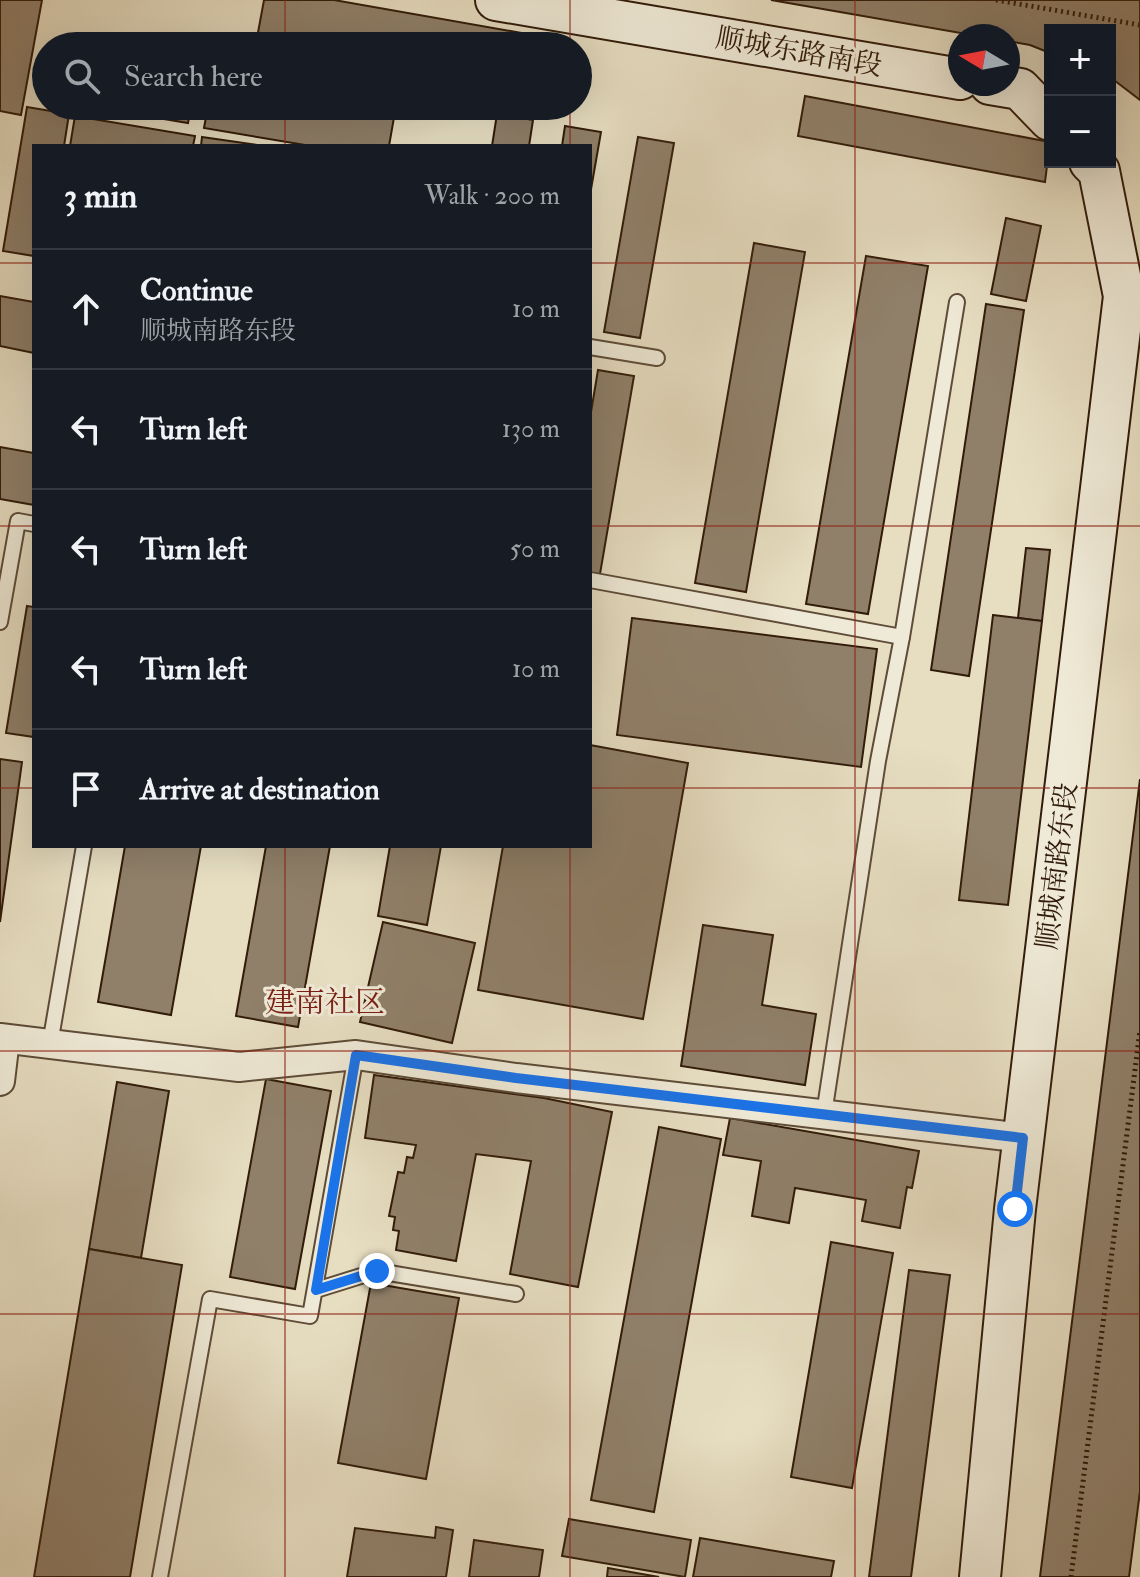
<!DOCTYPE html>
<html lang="en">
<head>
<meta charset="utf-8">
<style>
  body { margin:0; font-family:"IM FELL Double Pica","Noto Serif SC",serif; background:#242831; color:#f1f3f6 }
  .controls { position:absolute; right:24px; top:24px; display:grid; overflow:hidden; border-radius:0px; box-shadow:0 8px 32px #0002 }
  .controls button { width:72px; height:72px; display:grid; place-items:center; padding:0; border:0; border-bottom:2px solid #363941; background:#171b24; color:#f1f3f6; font:40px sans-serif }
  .compass { position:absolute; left:948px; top:24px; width:72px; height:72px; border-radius:50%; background:#171b24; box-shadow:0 8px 32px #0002; rotate:280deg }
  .stop { position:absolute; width:24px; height:24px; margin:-18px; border:6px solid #1a73e8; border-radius:50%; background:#fff }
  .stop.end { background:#1a73e8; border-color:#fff; box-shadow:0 2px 8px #0008 }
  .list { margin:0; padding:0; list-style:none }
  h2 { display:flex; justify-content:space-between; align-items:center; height:104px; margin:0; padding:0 32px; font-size:34px }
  h2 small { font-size:26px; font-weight:400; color:#9ea1a6 }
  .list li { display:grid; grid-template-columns:52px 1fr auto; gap:24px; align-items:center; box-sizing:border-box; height:120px; padding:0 32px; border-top:2px solid #363941 }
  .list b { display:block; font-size:30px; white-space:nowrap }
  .list p { margin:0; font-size:26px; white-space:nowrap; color:#9ea1a6 }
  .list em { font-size:26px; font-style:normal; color:#9ea1a6 }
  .icon { flex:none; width:44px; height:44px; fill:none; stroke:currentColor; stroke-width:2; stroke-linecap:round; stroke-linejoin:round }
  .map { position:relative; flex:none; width:1140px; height:1577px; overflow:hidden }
  .search { position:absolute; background:#171b24; box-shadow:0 8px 32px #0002; left:32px; top:32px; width:560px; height:88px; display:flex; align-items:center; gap:20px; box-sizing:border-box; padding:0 28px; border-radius:44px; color:#9ea1a6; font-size:30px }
  .panel { position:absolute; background:#171b24; box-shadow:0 8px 32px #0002; left:32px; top:144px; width:560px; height:704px; border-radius:0px }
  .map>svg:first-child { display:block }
  .building { fill:#90806a; stroke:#311b0a; stroke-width:2 }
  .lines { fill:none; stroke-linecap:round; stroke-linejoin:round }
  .lane-casing { stroke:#5e4c38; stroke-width:18 }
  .street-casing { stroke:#5e4c38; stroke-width:32 }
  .secondary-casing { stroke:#311b0a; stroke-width:44 }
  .path { stroke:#311b0a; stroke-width:5; stroke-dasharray:2 4; stroke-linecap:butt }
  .lane { stroke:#efead7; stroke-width:14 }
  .street { stroke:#efead7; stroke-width:28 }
  .secondary { stroke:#efead7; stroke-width:40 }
  .route { stroke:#1a73e8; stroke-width:10 }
  .grid { fill:none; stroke:#8f2418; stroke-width:2; stroke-opacity:0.55 }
  .labels { text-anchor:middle; stroke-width:6; stroke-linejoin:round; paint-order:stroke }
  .street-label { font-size:28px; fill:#311b0a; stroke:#efead7 }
  .neighbourhood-label { font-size:30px; fill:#7a1f14; stroke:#efead7 }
</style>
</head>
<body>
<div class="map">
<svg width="1140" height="1577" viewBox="0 0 1140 1577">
  <rect width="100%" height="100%" fill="#e7dec2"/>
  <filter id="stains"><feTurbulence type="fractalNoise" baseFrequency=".0025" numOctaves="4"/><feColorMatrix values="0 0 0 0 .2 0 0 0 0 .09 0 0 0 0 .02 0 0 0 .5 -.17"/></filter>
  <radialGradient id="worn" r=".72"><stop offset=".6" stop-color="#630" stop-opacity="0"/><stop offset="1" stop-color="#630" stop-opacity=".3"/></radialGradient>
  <g class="building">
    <polygon points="0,0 42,0 21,115 0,111"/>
    <polygon points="264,0 334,0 522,33 520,46 304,46 257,38"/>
    <polygon points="771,0 1140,0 1140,100 1110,77 1110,30 1050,30 1050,53 1030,45 1008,41 1008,36 978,36"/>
    <polygon points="98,37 153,46 97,46"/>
    <polygon points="805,96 1050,142 1045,182 798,136"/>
    <polygon points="87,106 191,106 188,123"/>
    <polygon points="208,106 396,106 389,146 311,146 204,128"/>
    <polygon points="27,107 69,114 64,146 34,146 34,256 3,251"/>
    <polygon points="497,114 533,120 529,146 492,146"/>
    <polygon points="75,116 195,136 193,146 70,146"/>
    <polygon points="565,126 601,132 590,195 590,146 562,146"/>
    <polygon points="202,137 264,146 201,146"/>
    <polygon points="638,137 674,143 640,338 604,332"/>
    <polygon points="1006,218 1041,226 1026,301 991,294"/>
    <polygon points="754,243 805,252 746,592 695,583"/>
    <polygon points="866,256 928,266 868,614 806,604"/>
    <polygon points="0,296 34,302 34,353 0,346"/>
    <polygon points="986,304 1024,310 969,676 931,670"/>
    <polygon points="598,370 634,376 600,574 590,573 590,418"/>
    <polygon points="0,447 34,453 34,505 0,499"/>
    <polygon points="1026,548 1050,550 1042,621 1018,618"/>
    <polygon points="27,606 34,607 34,737 6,733"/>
    <polygon points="993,615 1042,621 1008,905 959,900"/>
    <polygon points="632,618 877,649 861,767 617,735"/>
    <polygon points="590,745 688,763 643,1019 478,990 503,846 590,846"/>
    <polygon points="0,759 22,762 0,922"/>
    <polygon points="1140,779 1140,1491 1129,1577 1040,1577"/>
    <polygon points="125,846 201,846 171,1015 98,1002"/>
    <polygon points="266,846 330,846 298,1027 236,1016"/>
    <polygon points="390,846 441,846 427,925 378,916"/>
    <polygon points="383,922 475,943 452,1043 360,1022"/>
    <polygon points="703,925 773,935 762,1005 816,1014 805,1085 681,1066"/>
    <polygon points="374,1075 544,1098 612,1112 578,1287 510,1274 531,1161 476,1154 456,1261 396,1250 399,1231 393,1230 395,1217 389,1216 398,1172 404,1173 407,1157 413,1158 416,1145 365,1138"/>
    <polygon points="266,1079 331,1091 295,1289 230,1277"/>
    <polygon points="117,1082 169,1091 141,1258 89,1249"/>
    <polygon points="730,1118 919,1151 912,1188 907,1187 900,1228 862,1221 866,1200 795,1188 789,1223 752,1216 761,1161 723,1155"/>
    <polygon points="659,1127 721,1139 654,1512 591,1500"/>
    <polygon points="831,1242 893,1253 852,1488 791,1477"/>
    <polygon points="89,1249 182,1265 130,1577 34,1577"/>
    <polygon points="909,1270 950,1275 911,1577 869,1577"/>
    <polygon points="371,1283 459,1298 426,1479 338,1463"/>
    <polygon points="569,1519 691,1540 685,1577 562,1556"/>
    <polygon points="436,1527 453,1530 446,1577 347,1577 355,1528 435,1538"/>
    <polygon points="700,1538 834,1561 831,1577 693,1577"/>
    <polygon points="474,1540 543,1550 539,1577 469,1577"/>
    <polygon points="608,1568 659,1577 607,1577"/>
  </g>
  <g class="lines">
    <defs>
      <g id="lane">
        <polyline points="590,347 657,358"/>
        <polyline points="590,580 902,637"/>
        <polyline points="0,622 18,521 34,524"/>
        <polyline points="50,1044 84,846"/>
        <polyline points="824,1114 878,761 902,637 957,302"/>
        <polyline points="316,1290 377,1271 516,1294"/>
        <polyline points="160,1577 210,1299 310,1316 356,1055"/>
      </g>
      <g id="street">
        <polyline points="0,1038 239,1067 356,1055 516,1078 1023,1138"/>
        <polyline points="0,1081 5,1039"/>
      </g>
      <g id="secondary">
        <polyline points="496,0 960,79"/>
        <polyline points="990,84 1020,89 1050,120"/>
        <polyline points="980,1577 1015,1209 1124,296 1099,171 1090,162"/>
      </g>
    </defs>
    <use href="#lane" class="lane-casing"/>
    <use href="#street" class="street-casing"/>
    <use href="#secondary" class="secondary-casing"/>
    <g class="path">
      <polyline points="996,0 1140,25"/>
      <polyline points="1071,1577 1140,1030"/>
    </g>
    <use href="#lane" class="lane"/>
    <use href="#street" class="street"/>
    <use href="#secondary" class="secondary"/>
  </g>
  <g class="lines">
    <polyline class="route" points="377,1271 316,1290 356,1055 516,1078 1023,1138 1015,1209"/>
  </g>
  <path class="grid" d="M285,0V46M570,0V46M855,0V1577M285,106V146M570,106V146M0,263H34M590,263H1140M0,526H34M590,526H1140M0,788H34M590,788H1140M285,846V1577M570,846V1577M0,1051H1140M0,1314H1140"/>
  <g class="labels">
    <g class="street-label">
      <text transform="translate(799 51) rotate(10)" y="10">顺城东路南段</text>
      <text transform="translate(1056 866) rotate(-83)" y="10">顺城南路东段</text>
    </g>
    <g class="neighbourhood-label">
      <text x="325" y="1012">建南社区</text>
    </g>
  </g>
  <rect width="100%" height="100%" filter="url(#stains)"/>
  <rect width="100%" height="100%" fill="url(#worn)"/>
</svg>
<div class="controls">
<button>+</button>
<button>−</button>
</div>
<svg class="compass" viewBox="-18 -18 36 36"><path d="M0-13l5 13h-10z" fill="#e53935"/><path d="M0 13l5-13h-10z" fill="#9ea1a6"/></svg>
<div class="stop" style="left:1015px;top:1209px"></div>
<div class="stop end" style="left:377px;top:1271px"></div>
<div class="search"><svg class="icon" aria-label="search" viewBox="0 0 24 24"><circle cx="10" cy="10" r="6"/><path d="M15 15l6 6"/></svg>Search here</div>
<section class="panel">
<h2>3 min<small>Walk · 200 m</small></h2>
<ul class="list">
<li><svg class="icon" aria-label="ahead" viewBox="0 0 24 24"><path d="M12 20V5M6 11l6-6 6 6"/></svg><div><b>Continue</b><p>顺城南路东段</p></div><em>10 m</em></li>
<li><svg class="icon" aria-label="left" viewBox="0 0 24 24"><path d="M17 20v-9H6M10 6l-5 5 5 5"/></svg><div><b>Turn left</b></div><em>130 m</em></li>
<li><svg class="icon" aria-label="left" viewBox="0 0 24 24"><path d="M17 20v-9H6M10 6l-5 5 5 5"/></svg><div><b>Turn left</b></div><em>50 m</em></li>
<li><svg class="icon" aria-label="left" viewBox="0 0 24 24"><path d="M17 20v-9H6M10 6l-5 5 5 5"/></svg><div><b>Turn left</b></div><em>10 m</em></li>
<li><svg class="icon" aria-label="arrive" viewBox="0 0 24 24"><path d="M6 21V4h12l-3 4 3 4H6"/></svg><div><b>Arrive at destination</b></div></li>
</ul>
</section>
</div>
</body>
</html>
